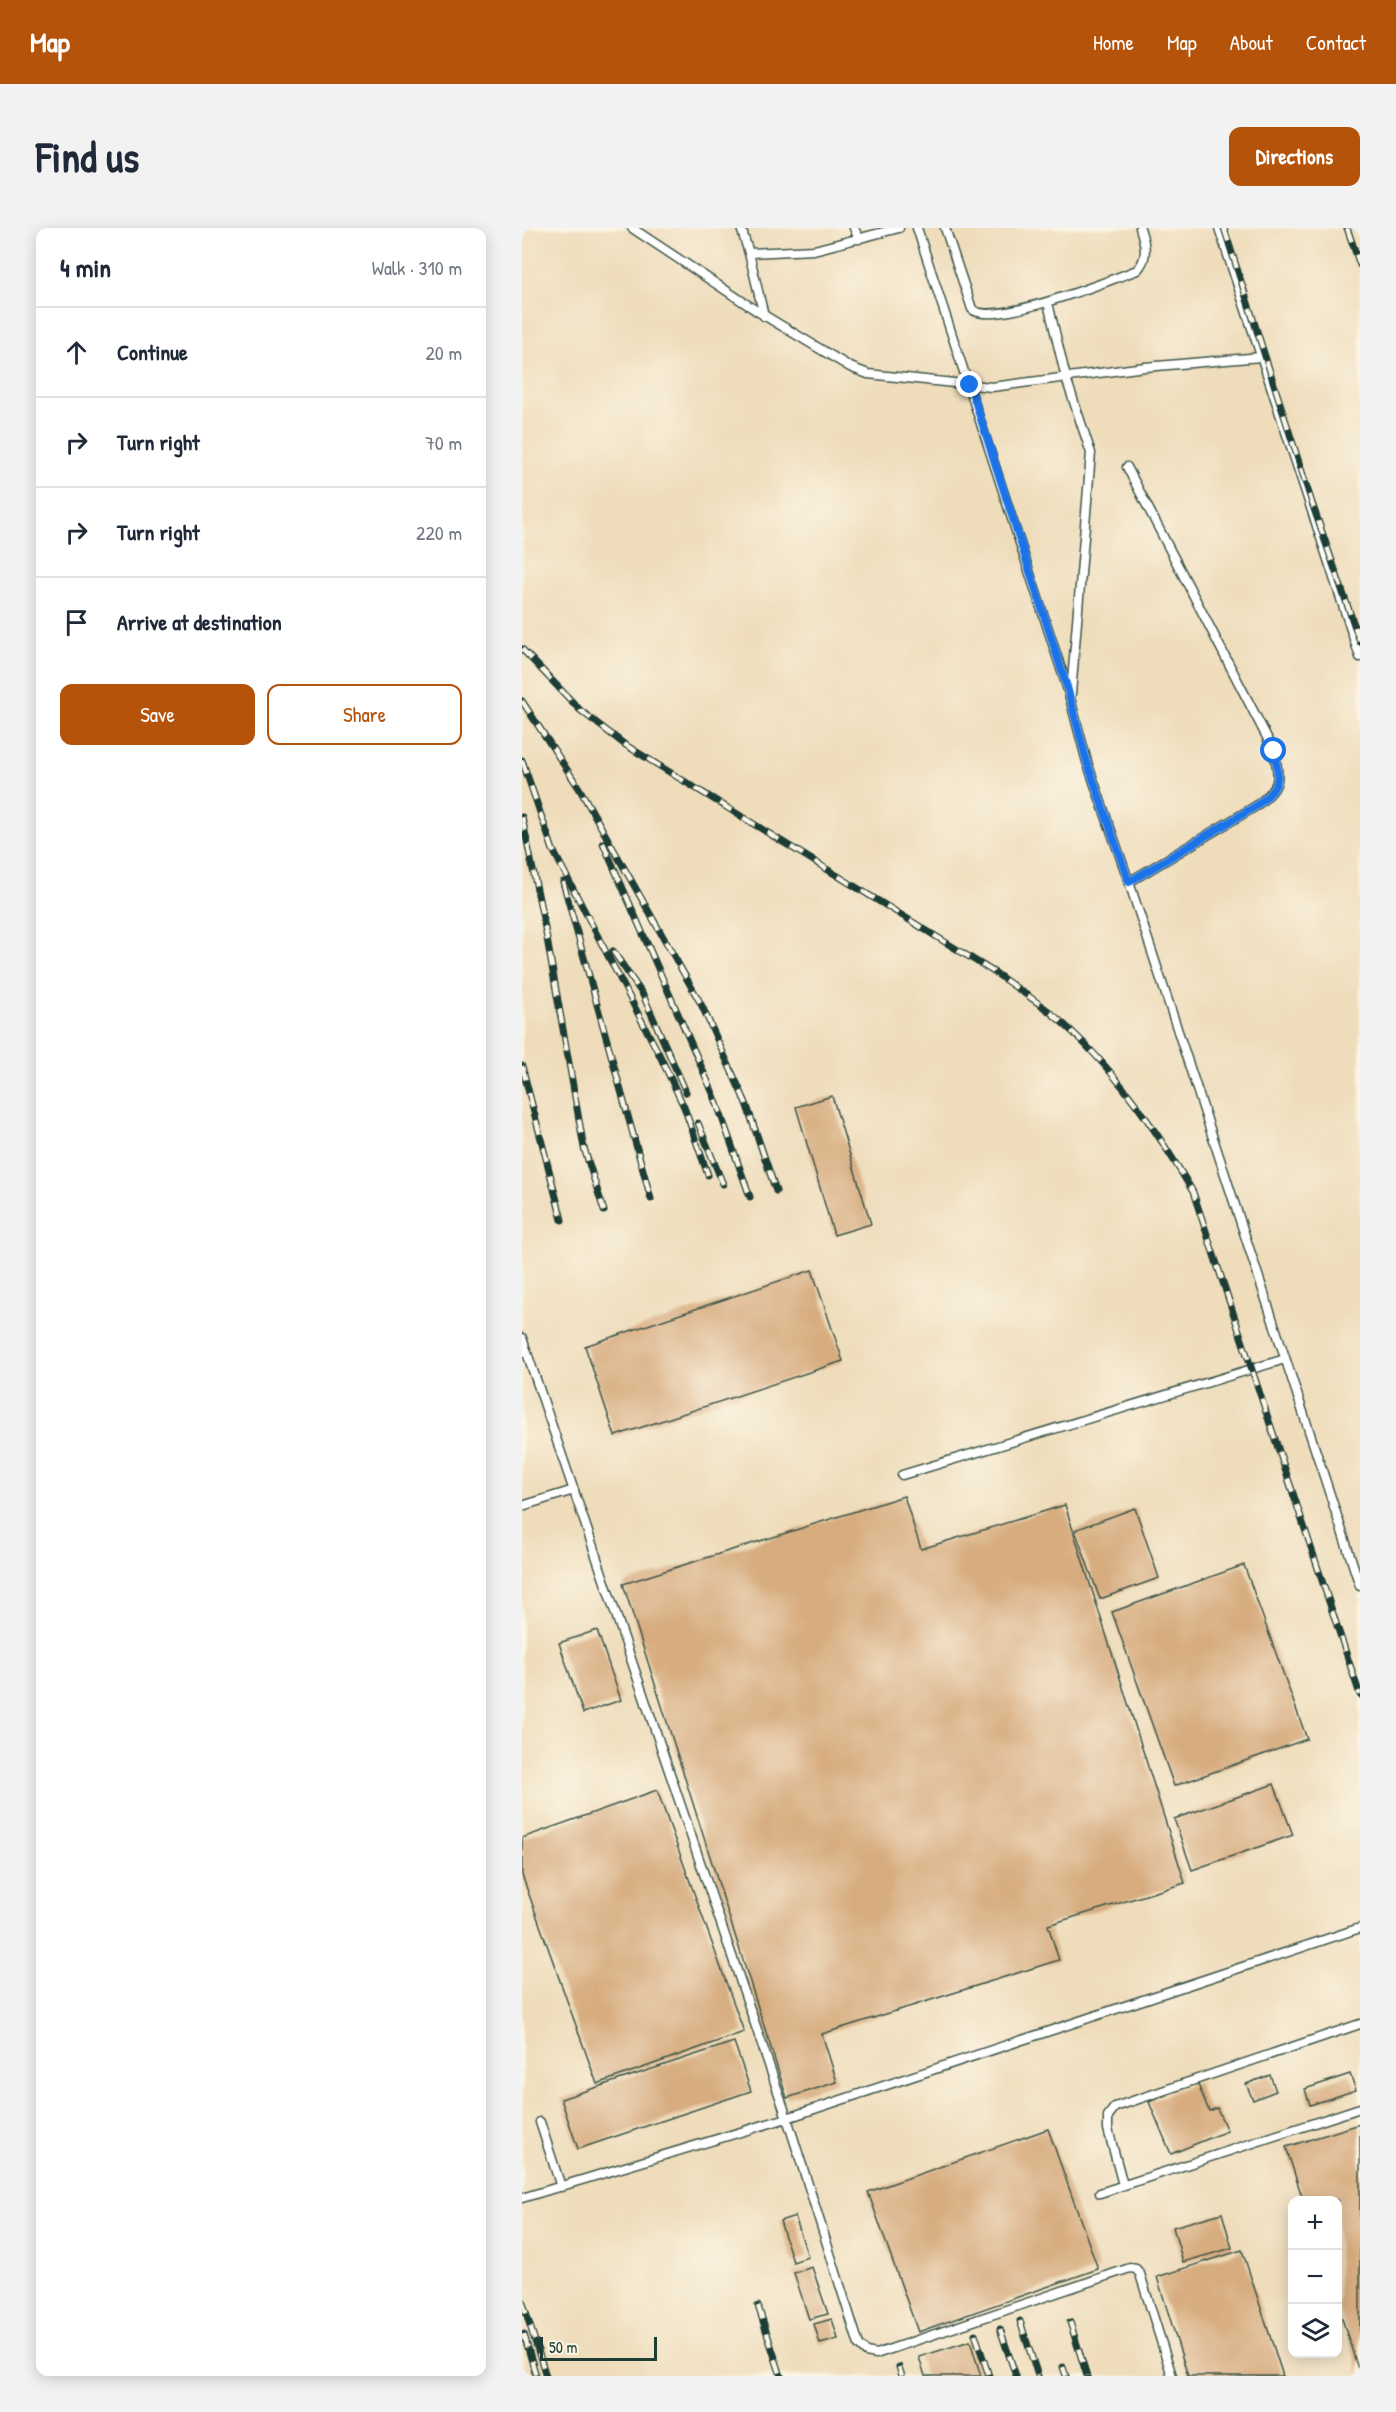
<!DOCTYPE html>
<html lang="en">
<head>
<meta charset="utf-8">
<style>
  body { margin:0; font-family:"Patrick Hand",sans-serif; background:#f2f2f3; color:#1f2937 }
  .controls { position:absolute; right:18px; bottom:18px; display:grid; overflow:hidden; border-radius:12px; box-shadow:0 3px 15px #0003 }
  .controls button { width:54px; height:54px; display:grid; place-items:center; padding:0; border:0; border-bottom:2px solid #e0e1e3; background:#fff; color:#1f2937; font:30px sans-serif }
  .scale { position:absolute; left:18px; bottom:15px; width:117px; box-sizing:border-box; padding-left:6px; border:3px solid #1f3d34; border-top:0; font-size:16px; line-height:21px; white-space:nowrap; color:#1f3d34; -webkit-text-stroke:4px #fcf5e5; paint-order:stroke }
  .stop { position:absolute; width:18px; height:18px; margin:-14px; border:4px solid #1a73e8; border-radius:50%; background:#fff }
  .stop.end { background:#1a73e8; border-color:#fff; box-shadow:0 2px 6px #0008 }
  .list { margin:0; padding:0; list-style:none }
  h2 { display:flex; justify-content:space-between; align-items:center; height:78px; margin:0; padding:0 24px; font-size:26px }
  h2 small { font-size:20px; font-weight:400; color:#747a83 }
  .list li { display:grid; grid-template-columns:39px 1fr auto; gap:18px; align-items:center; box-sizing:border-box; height:90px; padding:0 24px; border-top:2px solid #e0e1e3 }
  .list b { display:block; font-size:22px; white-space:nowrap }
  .list em { font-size:20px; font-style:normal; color:#747a83 }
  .actions { display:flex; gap:12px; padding:18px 24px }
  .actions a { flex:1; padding:14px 0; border:2px solid #b45309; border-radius:12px; text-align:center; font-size:21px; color:#b45309 }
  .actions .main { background:#b45309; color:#fff }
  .icon { flex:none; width:33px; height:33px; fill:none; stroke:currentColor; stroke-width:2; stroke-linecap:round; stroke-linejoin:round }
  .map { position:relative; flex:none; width:838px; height:2148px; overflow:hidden; border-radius:12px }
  header { display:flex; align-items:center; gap:36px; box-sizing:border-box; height:84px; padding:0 30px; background:#b45309; color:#fff }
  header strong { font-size:28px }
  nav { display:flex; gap:33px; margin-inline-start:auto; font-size:21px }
  .intro { display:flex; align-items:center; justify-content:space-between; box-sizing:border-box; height:144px; padding:0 36px }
  h1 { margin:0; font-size:42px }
  .button { padding:15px 27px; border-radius:12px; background:#b45309; color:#fff; font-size:21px; font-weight:700 }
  main { display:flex; gap:36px; padding:0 36px }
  aside { flex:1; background:#fff; border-radius:12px; box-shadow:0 3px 15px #0003 }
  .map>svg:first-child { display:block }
  .building { fill:#d7ac7f }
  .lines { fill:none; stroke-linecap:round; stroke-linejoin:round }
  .lane-casing { stroke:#3e5548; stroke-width:11 }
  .lane { stroke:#fff; stroke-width:8 }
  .rail-casing { stroke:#1f3d34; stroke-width:7 }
  .rail { stroke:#fcf5e5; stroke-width:4.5; stroke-dasharray:14; stroke-linecap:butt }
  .route { stroke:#1a73e8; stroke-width:8 }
</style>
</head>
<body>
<header>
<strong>Map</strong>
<nav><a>Home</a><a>Map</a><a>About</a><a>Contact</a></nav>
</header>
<div class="intro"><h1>Find us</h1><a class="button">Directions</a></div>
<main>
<aside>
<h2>4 min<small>Walk · 310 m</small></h2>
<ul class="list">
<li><svg class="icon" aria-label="ahead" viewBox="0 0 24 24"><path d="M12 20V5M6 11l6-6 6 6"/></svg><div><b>Continue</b></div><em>20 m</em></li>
<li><svg class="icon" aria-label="right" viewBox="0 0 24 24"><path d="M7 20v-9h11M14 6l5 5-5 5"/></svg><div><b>Turn right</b></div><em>70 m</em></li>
<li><svg class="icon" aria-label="right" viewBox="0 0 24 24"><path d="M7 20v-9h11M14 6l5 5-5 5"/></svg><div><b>Turn right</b></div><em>220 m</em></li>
<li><svg class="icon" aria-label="arrive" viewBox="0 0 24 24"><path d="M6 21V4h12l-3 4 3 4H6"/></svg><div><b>Arrive at destination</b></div></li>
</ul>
<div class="actions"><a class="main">Save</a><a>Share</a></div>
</aside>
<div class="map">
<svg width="838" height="2148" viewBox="0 0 838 2148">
  <rect width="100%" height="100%" fill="#fcf5e5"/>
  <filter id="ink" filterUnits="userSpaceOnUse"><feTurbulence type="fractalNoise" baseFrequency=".0167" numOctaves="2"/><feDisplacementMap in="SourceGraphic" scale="12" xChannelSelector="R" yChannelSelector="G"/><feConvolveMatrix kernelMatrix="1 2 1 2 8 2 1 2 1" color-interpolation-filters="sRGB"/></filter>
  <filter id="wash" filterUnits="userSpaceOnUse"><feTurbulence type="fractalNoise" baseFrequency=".008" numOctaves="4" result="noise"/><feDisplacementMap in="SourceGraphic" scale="24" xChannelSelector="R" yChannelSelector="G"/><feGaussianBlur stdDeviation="1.35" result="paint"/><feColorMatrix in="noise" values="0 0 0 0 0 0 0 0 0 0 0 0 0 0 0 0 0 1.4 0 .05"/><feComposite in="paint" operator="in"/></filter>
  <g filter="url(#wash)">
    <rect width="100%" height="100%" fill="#eedcba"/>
    <g id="blocks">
      <g class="building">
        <polygon points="310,868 349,996 312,1007 274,879"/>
        <polygon points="290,1042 321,1133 93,1208 63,1118"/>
        <polygon points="382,1268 399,1321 543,1277 663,1655 526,1697 537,1732 300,1806 315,1854 265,1870 101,1356"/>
        <polygon points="613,1280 637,1350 578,1371 553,1302"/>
        <polygon points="722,1337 785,1511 652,1558 590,1384"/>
        <polygon points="75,1402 99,1472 61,1485 37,1415"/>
        <polygon points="752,1556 771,1607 670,1642 652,1591"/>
        <polygon points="135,1562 222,1804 75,1856 0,1647 0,1610"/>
        <polygon points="212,1814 229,1863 56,1921 39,1871"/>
        <polygon points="828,1846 834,1862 788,1877 783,1861"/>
        <polygon points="748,1847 754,1863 731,1872 724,1856"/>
        <polygon points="675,1854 687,1883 695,1880 705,1903 649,1926 627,1874"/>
        <polygon points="838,1896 838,2147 816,2078 816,1972 781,1972 764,1919"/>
        <polygon points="526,1901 576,2041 396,2104 346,1964"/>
        <polygon points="700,1985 710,2020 661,2034 651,1999"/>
        <polygon points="273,1988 286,2029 271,2034 258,1993"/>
        <polygon points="720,2022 761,2148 666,2148 635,2049"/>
        <polygon points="290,2039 306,2086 287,2091 272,2045"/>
        <polygon points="310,2091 316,2111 298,2116 292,2096"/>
        <polygon points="448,2113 459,2148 403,2148 397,2129"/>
      </g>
    </g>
  </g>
  <g filter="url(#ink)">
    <use href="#blocks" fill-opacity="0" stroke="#3e5548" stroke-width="1.5"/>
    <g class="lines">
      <defs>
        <g id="lane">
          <polyline points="110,0 235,83 328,139 346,146 470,159 623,139 739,129"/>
          <polyline points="219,0 227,25 242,88"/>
          <polyline points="332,0 337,11"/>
          <polyline points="395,0 545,459 565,534 607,654 838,1358"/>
          <path d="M423,0L450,81C469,100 589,52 615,42C627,30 623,15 618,0"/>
          <polyline points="697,0 838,429"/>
          <polyline points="227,25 292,22 377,0"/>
          <polyline points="526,75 544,150 569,225 549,466"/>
          <path d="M605,239L752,523C758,554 759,558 734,578L607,654"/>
          <polyline points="0,1110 265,1890 337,2117 344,2124 354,2126 608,2040 614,2041 618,2046 650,2148"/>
          <polyline points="380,1247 763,1131"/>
          <polyline points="0,1278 52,1262"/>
          <polyline points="18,1894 39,1959"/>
          <polyline points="601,1957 586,1901 586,1888 593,1879 838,1796"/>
          <polyline points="578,1965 838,1880"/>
          <polyline points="0,1970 265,1890 838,1700"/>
        </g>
      </defs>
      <use href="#lane" class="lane-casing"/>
      <use href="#lane" class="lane"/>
      <defs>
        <g id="rail">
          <polyline points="702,0 790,275 838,414"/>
          <polyline points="825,0 838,37"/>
          <path d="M0,421L58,482L102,516L475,746C495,761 517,774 535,790C591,838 634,901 671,964L838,1467"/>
          <polyline points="0,473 57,560 179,776 224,875 254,963"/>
          <polyline points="0,532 31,622 137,826 162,879 186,947"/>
          <polyline points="0,589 24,705 62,920 82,983"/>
          <polyline points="81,615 193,870 228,969"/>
          <polyline points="41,654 129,971"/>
          <polyline points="91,723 121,767 164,864"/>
          <polyline points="0,838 40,992"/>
          <polyline points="176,895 201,956"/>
          <polyline points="0,2072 24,2148"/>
          <polyline points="236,2078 259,2148"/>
          <polyline points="498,2093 516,2148"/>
          <polyline points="548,2094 565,2148"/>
          <polyline points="478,2101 494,2148"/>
          <polyline points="2,2106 14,2148"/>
          <polyline points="453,2106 467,2148"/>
          <polyline points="377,2139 380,2148"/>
          <polyline points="541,2139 544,2148"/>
        </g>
      </defs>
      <use href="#rail" class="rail-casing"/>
      <use href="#rail" class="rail"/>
    </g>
  </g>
  <g class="lines" filter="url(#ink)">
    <path class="route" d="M448,157L545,459L565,534L607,654L734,578C759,558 758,553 752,523"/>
  </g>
</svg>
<div class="controls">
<button>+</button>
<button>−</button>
<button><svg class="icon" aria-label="layers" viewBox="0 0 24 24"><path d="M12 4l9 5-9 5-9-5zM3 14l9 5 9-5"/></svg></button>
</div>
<div class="scale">50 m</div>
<div class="stop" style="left:752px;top:523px"></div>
<div class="stop end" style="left:448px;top:157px"></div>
</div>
</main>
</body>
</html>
